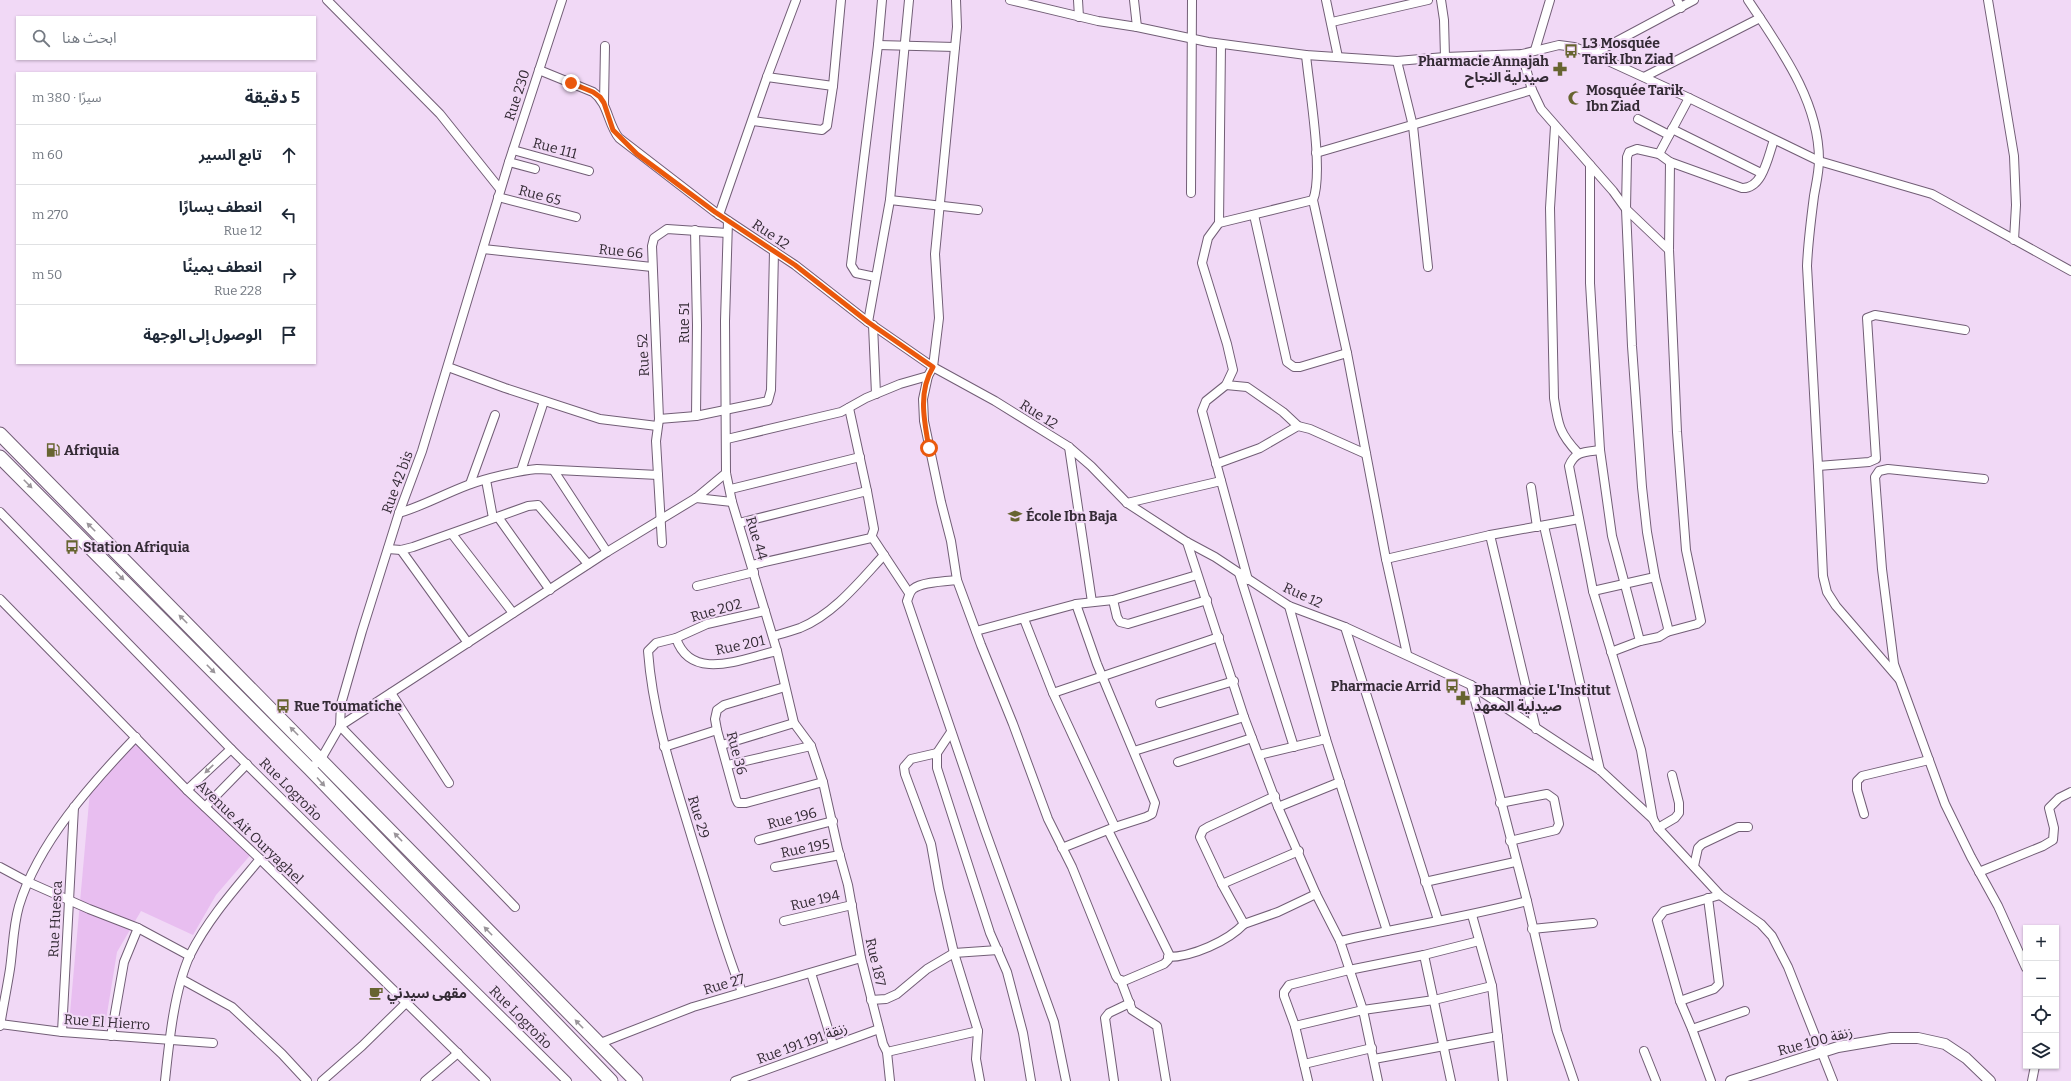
<!DOCTYPE html>
<html lang="ar">
<head>
<meta charset="utf-8">
<style>
  body { margin:0; font-family:Bitter,"Noto Sans Arabic",serif; background:#f6f6f7; color:#1f2937; direction:rtl }
  .controls { position:absolute; right:12px; bottom:12px; display:grid; overflow:hidden; border-radius:0px; box-shadow:0 1px 3px #0004 }
  .controls button { width:36px; height:36px; display:grid; place-items:center; padding:0; border:0; border-bottom:1px solid #e0e1e3; background:#fff; color:#1f2937; font:20px sans-serif }
  .stop { position:absolute; width:12px; height:12px; margin:-9px; border:3px solid #ea580c; border-radius:50%; background:#fff }
  .stop.end { background:#ea580c; border-color:#fff; box-shadow:0 1px 4px #0008 }
  .list { margin:0; padding:0; list-style:none }
  h2 { display:flex; justify-content:space-between; align-items:center; height:52px; margin:0; padding:0 16px; font-size:17px }
  h2 small { font-size:13px; font-weight:400; color:#747a83 }
  .list li { display:grid; grid-template-columns:26px 1fr auto; gap:12px; align-items:center; box-sizing:border-box; height:60px; padding:0 16px; border-top:1px solid #e0e1e3 }
  .list b { display:block; font-size:15px; white-space:nowrap }
  .list p { margin:0; font-size:13px; white-space:nowrap; color:#747a83 }
  .list em { font-size:13px; font-style:normal; color:#747a83 }
  .icon { flex:none; width:22px; height:22px; fill:none; stroke:currentColor; stroke-width:2; stroke-linecap:round; stroke-linejoin:round }
  .map { position:relative; flex:none; width:2071px; height:1081px; overflow:hidden; direction:ltr }
  .search { position:absolute; background:#fff; box-shadow:0 1px 3px #0004; left:16px; top:16px; width:300px; height:44px; display:flex; align-items:center; gap:10px; box-sizing:border-box; padding:0 14px; border-radius:0px; color:#747a83; font-size:15px }
  .panel { position:absolute; background:#fff; box-shadow:0 1px 3px #0004; left:16px; top:72px; width:300px; height:292px; border-radius:0px; direction:rtl }
  .map>svg:first-child { display:block }
  .green { fill:#e8bef0 }
  .lines { fill:none; stroke-linecap:round; stroke-linejoin:round }
  .minor-casing { stroke:#725e76; stroke-width:10 }
  .tertiary-casing { stroke:#725e76; stroke-width:12 }
  .primary-casing { stroke:#725e76; stroke-width:15 }
  .minor { stroke:#fff; stroke-width:8 }
  .tertiary { stroke:#fff; stroke-width:10 }
  .primary { stroke:#fff; stroke-width:13 }
  .oneway { fill:#9a959a }
  .route { stroke:#ea580c; stroke-width:5 }
  .labels { text-anchor:middle; stroke-width:4; stroke-linejoin:round; paint-order:stroke }
  .poi-label { font-size:14px; font-weight:bold; fill:#342b35; stroke:#f1d9f6; text-anchor:start }
  .street-label { font-size:14px; fill:#342b35; stroke:#f1d9f6 }
</style>
</head>
<body>
<div class="map">
<svg width="2071" height="1081" viewBox="0 0 2071 1081">
  <rect width="100%" height="100%" fill="#f1d9f6"/>
  <polygon class="green" points="138,737 253,852 216,895 193,935 141,911 117,952 105,1026 69,1024 90,791"/>
  <g class="lines">
    <defs>
      <g id="minor">
        <polyline points="327,0 440,114 500,189"/>
        <polyline points="956,0 957,27 935,254 939,318 933,367 928,376 923,399 924,421 941,502 951,541 957,580 981,645 1013,724 1048,819 1072,867 1116,976 1118,979 1124,981 1164,964 1168,960 1169,954 1108,830"/>
        <polyline points="1010,0 1098,21 1137,27 1208,42 1306,55 1397,61 1445,57 1522,54 1559,45 1574,47 1593,54 1689,98 1819,161 1932,194 2071,271"/>
        <polyline points="1078,0 1079,17"/>
        <polyline points="1134,0 1137,27"/>
        <polyline points="1326,0 1338,57"/>
        <polyline points="1441,0 1444,20 1445,57"/>
        <polyline points="1677,0 1681,8"/>
        <path d="M1748,0C1779,47 1819,100 1819,160C1819,172 1816,184 1814,196C1811,219 1808,242 1807,266L1818,466L1823,576L1827,592L1836,606L1899,679"/>
        <polyline points="1988,0 2014,156 2016,205 2014,240"/>
        <polyline points="1332,22 1428,0"/>
        <polyline points="1221,44 1219,223 1208,238 1202,263 1227,344 1233,370 1226,385 1206,401 1202,411 1248,580"/>
        <polyline points="878,45 955,47"/>
        <polyline points="1535,50 1550,0"/>
        <polyline points="1522,54 1532,90 1541,109 1613,191 1626,209 1632,346 1642,487 1647,532 1655,577 1668,628 1667,632 1659,637 1640,641 1611,652"/>
        <polyline points="1593,54 1694,0"/>
        <path d="M1306,55C1309,87 1324,173 1313,200L1347,353L1386,559L1407,654"/>
        <polyline points="1397,61 1413,126 1428,267"/>
        <path d="M539,70L593,92C609,104 607,123 619,138L715,212L795,265L868,322L933,367L995,401L1069,447L1091,466L1127,503L1187,542L1215,557L1289,606L1345,627L1471,685L1600,770L1653,819L1658,828L1720,895L1761,924L1772,936L1788,967L1833,1081"/>
        <polyline points="767,77 833,86"/>
        <polyline points="1644,77 1760,18"/>
        <polyline points="604,103 605,46"/>
        <polyline points="1638,119 1669,135"/>
        <polyline points="753,121 822,130 827,126 833,86 841,0"/>
        <path d="M1555,126L1550,208L1554,398C1558,424 1559,433 1578,453"/>
        <polyline points="1672,129 1761,173"/>
        <polyline points="513,150 589,171"/>
        <polyline points="1316,153 1532,90"/>
        <polyline points="1659,154 1689,98"/>
        <polyline points="509,162 535,169"/>
        <polyline points="1590,165 1590,283 1600,450 1612,536 1640,641"/>
        <polyline points="1191,193 1192,0"/>
        <polyline points="498,197 576,217"/>
        <polyline points="890,200 978,210"/>
        <polyline points="719,215 767,77 796,0"/>
        <polyline points="1254,215 1287,362 1294,367 1300,367 1347,353"/>
        <polyline points="728,221 725,321 726,473 732,502 777,651 794,723 811,746 823,782 838,849 848,885 861,958 883,1044 887,1052 890,1081"/>
        <polyline points="1219,223 1313,200"/>
        <polyline points="695,230 697,325 696,416"/>
        <polyline points="483,249 652,267"/>
        <path d="M1669,250L1626,209L1627,157L1629,152L1637,149L1659,154L1670,162L1742,188C1763,189 1768,156 1774,140"/>
        <polyline points="875,277 856,273 851,265 878,45 882,0"/>
        <polyline points="868,322 890,200 909,0"/>
        <polyline points="873,325 876,394"/>
        <polyline points="448,367 505,388 600,419 657,426"/>
        <polyline points="1226,385 1247,387 1283,412 1298,426"/>
        <polyline points="849,408 867,491"/>
        <polyline points="659,419 696,416 768,401 771,390 774,251"/>
        <polyline points="727,439 841,412 866,398 900,384 928,376"/>
        <polyline points="1069,447 1092,602"/>
        <path d="M1600,450C1585,452 1575,451 1569,466L1593,591L1641,750L1653,819"/>
        <polyline points="1216,464 1260,448 1298,426 1310,429 1366,454"/>
        <polyline points="1818,466 1869,462 1876,459 1867,318 1875,315 1965,330"/>
        <polyline points="521,471 544,401"/>
        <polyline points="554,471 607,552"/>
        <polyline points="1984,479 1888,469 1879,471 1875,477 1882,569 1894,664 1945,804 1971,857 1998,906 2026,968"/>
        <polyline points="486,480 493,518"/>
        <polyline points="470,484 495,415"/>
        <polyline points="1531,487 1537,527"/>
        <polyline points="731,489 860,457"/>
        <polyline points="696,498 732,502"/>
        <polyline points="1127,503 1221,481"/>
        <polyline points="0,512 231,749 567,1081"/>
        <path d="M399,513C423,506 444,494 468,485C487,478 517,471 537,469L658,475"/>
        <polyline points="498,517 550,590"/>
        <polyline points="739,523 867,491 874,529 871,538 752,565"/>
        <polyline points="1544,526 1600,770"/>
        <polyline points="452,534 513,613"/>
        <polyline points="1490,535 1536,729"/>
        <polyline points="872,537 909,593"/>
        <polyline points="1187,542 1244,717 1278,807 1316,894 1340,941 1363,1010 1378,1081"/>
        <polyline points="662,543 656,441 659,419 652,246 654,238 667,229 727,233"/>
        <polyline points="388,549 401,550 413,547 528,506 538,505 588,564"/>
        <polyline points="401,550 468,643"/>
        <polyline points="1386,559 1490,535 1579,519"/>
        <polyline points="1239,573 1294,747"/>
        <path d="M957,580C946,581 921,582 913,589C909,592 909,597 907,601L985,830L1054,1022L1066,1081"/>
        <polyline points="697,586 754,572"/>
        <polyline points="1593,591 1655,577"/>
        <polyline points="0,599 187,790 260,859 486,1081"/>
        <polyline points="1113,600 1117,617 1120,622 1128,624 1207,600"/>
        <polyline points="1289,606 1326,739 1387,931"/>
        <polyline points="1024,619 1053,693 1115,827"/>
        <polyline points="1345,627 1438,920"/>
        <polyline points="976,631 1076,604 1113,600 1197,575"/>
        <polyline points="1667,632 1697,624 1701,621 1686,550 1677,432 1669,250 1670,162"/>
        <path d="M773,636C782,634 791,631 800,628C834,614 860,581 884,555"/>
        <polyline points="676,638 707,624 765,611"/>
        <polyline points="1471,685 1527,901 1557,1031 1574,1081"/>
        <polyline points="785,687 724,705 717,710 715,719 717,730 736,799 738,803 746,803 823,782"/>
        <polyline points="391,693 449,783"/>
        <polyline points="1053,693 1219,637"/>
        <polyline points="1160,703 1234,681"/>
        <polyline points="340,726 607,552 696,498 726,473"/>
        <polyline points="340,726 515,907"/>
        <polyline points="951,732 937,753 937,768 990,933 1007,972 1023,1033 1031,1081"/>
        <polyline points="722,745 794,723"/>
        <polyline points="664,747 717,730"/>
        <polyline points="1134,751 1244,717"/>
        <polyline points="937,753 911,759 904,767 905,774 931,844 939,889 954,953 978,1031 976,1059 980,1081"/>
        <polyline points="1259,755 1326,739"/>
        <polyline points="1178,762 1252,738"/>
        <polyline points="728,765 811,746"/>
        <polyline points="310,769 321,759 340,726 341,704 362,631 399,513 422,451 509,162 562,0"/>
        <polyline points="187,790 231,749"/>
        <polyline points="1500,803 1547,794 1554,799 1559,824 1556,830 1510,841"/>
        <polyline points="205,807 247,764"/>
        <polyline points="1278,807 1340,782"/>
        <polyline points="1864,814 1857,790 1857,781 1862,776 1929,760"/>
        <polyline points="1658,828 1675,818 1679,813 1679,803 1672,775"/>
        <polyline points="759,840 833,821"/>
        <polyline points="1062,848 1115,827 1146,817 1152,814 1155,803 1097,664 1076,604"/>
        <polyline points="1694,866 1698,848 1702,844 1738,827 1748,827"/>
        <polyline points="0,867 28,882 89,909 138,928 190,956"/>
        <polyline points="775,867 840,855"/>
        <polyline points="1979,872 2043,846 2053,840 2054,828 2049,808 2059,798 2071,792"/>
        <polyline points="1425,882 1515,862"/>
        <polyline points="1222,884 1299,851"/>
        <polyline points="1472,915 1492,986 1503,1081"/>
        <polyline points="784,921 852,905"/>
        <polyline points="1244,924 1278,912 1316,894"/>
        <polyline points="1532,929 1593,923"/>
        <path d="M1340,941C1402,927 1465,917 1527,901"/>
        <polyline points="1424,955 1451,1081"/>
        <path d="M1168,957C1192,957 1228,941 1244,924L1222,884L1200,837L1203,830L1208,827L1275,796"/>
        <polyline points="811,973 833,1045"/>
        <polyline points="183,980 232,1007 282,1054 307,1081"/>
        <polyline points="1121,981 1132,1010 1157,1026 1166,1081"/>
        <path d="M742,992C723,944 710,895 694,845C675,781 653,719 648,651L656,643L676,638C691,683 743,658 777,651"/>
        <polyline points="871,1000 886,999 897,994 927,969 954,953 998,950"/>
        <polyline points="1680,1001 1714,989 1719,984 1708,898"/>
        <polyline points="0,1024 62,1032 213,1043"/>
        <path d="M0,1026C3,1007 7,988 10,969C13,948 13,927 19,906C38,843 91,784 136,737"/>
        <polyline points="1295,1026 1363,1010 1434,1000 1492,986"/>
        <polyline points="1692,1029 1745,1011"/>
        <polyline points="62,1032 74,807"/>
        <polyline points="111,1036 124,962 138,928"/>
        <polyline points="598,1044 693,1007 861,958"/>
        <polyline points="1644,1051 1656,1081"/>
        <polyline points="887,1052 978,1031"/>
        <polyline points="1374,1059 1498,1036"/>
        <polyline points="1304,1064 1372,1048"/>
        <path d="M165,1081C169,1043 174,990 190,955C208,919 235,889 260,859"/>
        <polyline points="322,1081 362,1046 406,1003"/>
        <polyline points="425,1081 458,1053"/>
        <polyline points="735,1081 879,1029"/>
        <polyline points="1114,1081 1105,1018 1109,1013 1130,1003"/>
        <polyline points="1308,1081 1295,1026 1284,996 1284,992 1289,985 1349,970 1424,955 1479,941"/>
        <polyline points="1711,1081 1692,1029 1680,1001 1657,920 1664,911 1720,895"/>
        <polyline points="2032,1081 2035,1066"/>
      </g>
      <polyline id="tertiary" points="1731,1081 1838,1047 1891,1038 1918,1038 1945,1044 1966,1058 1990,1081"/>
      <g id="primary">
        <polyline points="0,434 636,1081"/>
        <polyline points="0,457 310,769 611,1081"/>
      </g>
    </defs>
    <use href="#minor" class="minor-casing"/>
    <use href="#tertiary" class="tertiary-casing"/>
    <use href="#primary" class="primary-casing"/>
    <use href="#minor" class="minor"/>
    <use href="#tertiary" class="tertiary"/>
    <use href="#primary" class="primary"/>
  </g>
  <defs><path id="oneway-solid" d="M-6-.8H1V-3.2L6.5 0L1 3.2V.8H-6Z"/></defs>
  <g class="oneway">
    <use href="#oneway-solid" transform="translate(28 484) rotate(45)"/>
    <use href="#oneway-solid" transform="translate(91 527) rotate(-135)"/>
    <use href="#oneway-solid" transform="translate(120 576) rotate(45)"/>
    <use href="#oneway-solid" transform="translate(183 619) rotate(-135)"/>
    <use href="#oneway-solid" transform="translate(211 669) rotate(45)"/>
    <use href="#oneway-solid" transform="translate(294 731) rotate(-135)"/>
    <use href="#oneway-solid" transform="translate(209 769) rotate(136)"/>
    <use href="#oneway-solid" transform="translate(321 782) rotate(48)"/>
    <use href="#oneway-solid" transform="translate(398 837) rotate(-134)"/>
    <use href="#oneway-solid" transform="translate(488 931) rotate(-134)"/>
    <use href="#oneway-solid" transform="translate(579 1024) rotate(-134)"/>
  </g>
  <g class="lines">
    <path class="route" d="M571,83L593,92L600,97L604,103L613,130L637,154L715,212L795,265L868,322L933,367C918,392 924,420 929,448"/>
  </g>
  <defs>
    <symbol id="bus-bare" viewBox="-9 -9 18 18"><path d="M-5-6H5V4H4V6H2V4H-2V6H-4V4H-5ZM-3.5-4V0h7V-4ZM-3.5 1.2v1.5H-2V1.2ZM2 1.2v1.5H3.5V1.2Z" fill="#676430" stroke="#f1d9f6" stroke-width="2.5" paint-order="stroke"/></symbol>
    <symbol id="pharmacy-bare" viewBox="-9 -9 18 18"><path d="M-2-6h4v4h4v4h-4v4h-4v-4h-4v-4h4Z" fill="#676430" stroke="#f1d9f6" stroke-width="2.5" paint-order="stroke"/></symbol>
    <symbol id="mosque-bare" viewBox="-9 -9 18 18"><path d="M3.5-4.9A6 6 0 1 0 3.5 4.9A5 5 0 1 1 3.5-4.9Z" fill="#676430" stroke="#f1d9f6" stroke-width="2.5" paint-order="stroke"/></symbol>
    <symbol id="fuel-bare" viewBox="-9 -9 18 18"><path d="M-5.5-6h7V0h2V4h1.3V-2.5L3-4.5l.8-.8L6-3V5H2.5V1h-1V6h-7ZM-4.2-4.7v3.2H.2V-4.7Z" fill="#676430" stroke="#f1d9f6" stroke-width="2.5" paint-order="stroke"/></symbol>
    <symbol id="school-bare" viewBox="-9 -9 18 18"><path d="M0-5L7-2L0 1L-7-2ZM-4 1L0 2.5L4 1V4Q0 6-4 4Z" fill="#676430" stroke="#f1d9f6" stroke-width="2.5" paint-order="stroke"/></symbol>
    <symbol id="cafe-bare" viewBox="-9 -9 18 18"><path d="M-5.5-4.5H6V0H3Q3 3.5 0 3.5H-2.5Q-5.5 3.5-5.5 0ZM3-3.2v2h1.7v-2ZM-6 4.5H4V6H-6Z" fill="#676430" stroke="#f1d9f6" stroke-width="2.5" paint-order="stroke"/></symbol>
  </defs>
  <g fill-rule="evenodd">
    <use href="#bus-bare" x="1561" y="41" width="20" height="20"/>
    <use href="#pharmacy-bare" x="1550" y="59" width="20" height="20"/>
    <use href="#mosque-bare" x="1565" y="88" width="20" height="20"/>
    <use href="#fuel-bare" x="43" y="440" width="20" height="20"/>
    <use href="#school-bare" x="1005" y="506" width="20" height="20"/>
    <use href="#bus-bare" x="62" y="537" width="20" height="20"/>
    <use href="#bus-bare" x="1442" y="676" width="20" height="20"/>
    <use href="#pharmacy-bare" x="1453" y="688" width="20" height="20"/>
    <use href="#bus-bare" x="273" y="696" width="20" height="20"/>
    <use href="#cafe-bare" x="366" y="983" width="20" height="20"/>
  </g>
  <g class="labels">
    <g class="poi-label">
      <text x="1582" y="48">L3 Mosquée<tspan x="1582" dy="16">Tarik Ibn Ziad</tspan></text>
      <text x="1549" y="66" text-anchor="end">Pharmacie Annajah<tspan x="1549" dy="16">صيدلية النجاح</tspan></text>
      <text x="1586" y="95">Mosquée Tarik<tspan x="1586" dy="16">Ibn Ziad</tspan></text>
      <text x="64" y="455">Afriquia</text>
      <text x="1026" y="521">École Ibn Baja</text>
      <text x="83" y="552">Station Afriquia</text>
      <text x="1441" y="691" text-anchor="end">Pharmacie Arrid</text>
      <text x="1474" y="695">Pharmacie L'Institut<tspan x="1474" dy="16">صيدلية المعهد</tspan></text>
      <text x="294" y="711">Rue Toumatiche</text>
      <text x="387" y="998">مقهى سيدني</text>
    </g>
    <g class="street-label">
      <text transform="translate(517 95) rotate(-72)" y="5">Rue 230</text>
      <text transform="translate(555 148) rotate(15)" y="5">Rue 111</text>
      <text transform="translate(540 195) rotate(15)" y="5">Rue 65</text>
      <text transform="translate(771 234) rotate(34)" y="5">Rue 12</text>
      <text transform="translate(621 251) rotate(6)" y="5">Rue 66</text>
      <text transform="translate(684 323) rotate(-90)" y="5">Rue 51</text>
      <text transform="translate(643 355) rotate(-93)" y="5">Rue 52</text>
      <text transform="translate(1039 414) rotate(32)" y="5">Rue 12</text>
      <text transform="translate(397 482) rotate(-70)" y="5">Rue 42 bis</text>
      <text transform="translate(757 538) rotate(73)" y="5">Rue 44</text>
      <text transform="translate(1303 595) rotate(25)" y="5">Rue 12</text>
      <text transform="translate(716 610) rotate(-16)" y="5">Rue 202</text>
      <text transform="translate(740 645) rotate(-12)" y="5">Rue 201</text>
      <text transform="translate(737 753) rotate(75)" y="5">Rue 36</text>
      <text transform="translate(291 789) rotate(45)" y="5">Rue Logroño</text>
      <text transform="translate(699 817) rotate(73)" y="5">Rue 29</text>
      <text transform="translate(792 818) rotate(-14)" y="5">Rue 196</text>
      <text transform="translate(250 832) rotate(44)" y="5">Avenue Ait Ouryaghel</text>
      <text transform="translate(805 848) rotate(-11)" y="5">Rue 195</text>
      <text transform="translate(815 900) rotate(-13)" y="5">Rue 194</text>
      <text transform="translate(55 919) rotate(-87)" y="5">Rue Huesca</text>
      <text transform="translate(876 962) rotate(77)" y="5">Rue 187</text>
      <text transform="translate(724 984) rotate(-16)" y="5">Rue 27</text>
      <text transform="translate(521 1017) rotate(45)" y="5">Rue Logroño</text>
      <text transform="translate(107 1022) rotate(4)" y="5">Rue El Hierro</text>
      <text transform="translate(1815 1041) rotate(-15)" y="5">Rue 100 زنقة</text>
      <text transform="translate(802 1043) rotate(-20)" y="5">Rue 191 زنقة 191</text>
    </g>
  </g>
</svg>
<div class="controls">
<button>+</button>
<button>−</button>
<button><svg class="icon" aria-label="locate" viewBox="0 0 24 24"><circle cx="12" cy="12" r="6"/><path d="M12 2v4M12 18v4M2 12h4M18 12h4"/></svg></button>
<button><svg class="icon" aria-label="layers" viewBox="0 0 24 24"><path d="M12 4l9 5-9 5-9-5zM3 14l9 5 9-5"/></svg></button>
</div>
<div class="stop" style="left:929px;top:448px"></div>
<div class="stop end" style="left:571px;top:83px"></div>
<div class="search"><svg class="icon" aria-label="search" viewBox="0 0 24 24"><circle cx="10" cy="10" r="6"/><path d="M15 15l6 6"/></svg>ابحث هنا</div>
<section class="panel">
<h2>5 دقيقة<small>سيرًا · 380 m</small></h2>
<ul class="list">
<li><svg class="icon" aria-label="ahead" viewBox="0 0 24 24"><path d="M12 20V5M6 11l6-6 6 6"/></svg><div><b>تابع السير</b></div><em>60 m</em></li>
<li><svg class="icon" aria-label="left" viewBox="0 0 24 24"><path d="M17 20v-9H6M10 6l-5 5 5 5"/></svg><div><b>انعطف يسارًا</b><p>Rue 12</p></div><em>270 m</em></li>
<li><svg class="icon" aria-label="right" viewBox="0 0 24 24"><path d="M7 20v-9h11M14 6l5 5-5 5"/></svg><div><b>انعطف يمينًا</b><p>Rue 228</p></div><em>50 m</em></li>
<li><svg class="icon" aria-label="arrive" viewBox="0 0 24 24"><path d="M6 21V4h12l-3 4 3 4H6"/></svg><div><b>الوصول إلى الوجهة</b></div></li>
</ul>
</section>
</div>
</body>
</html>
